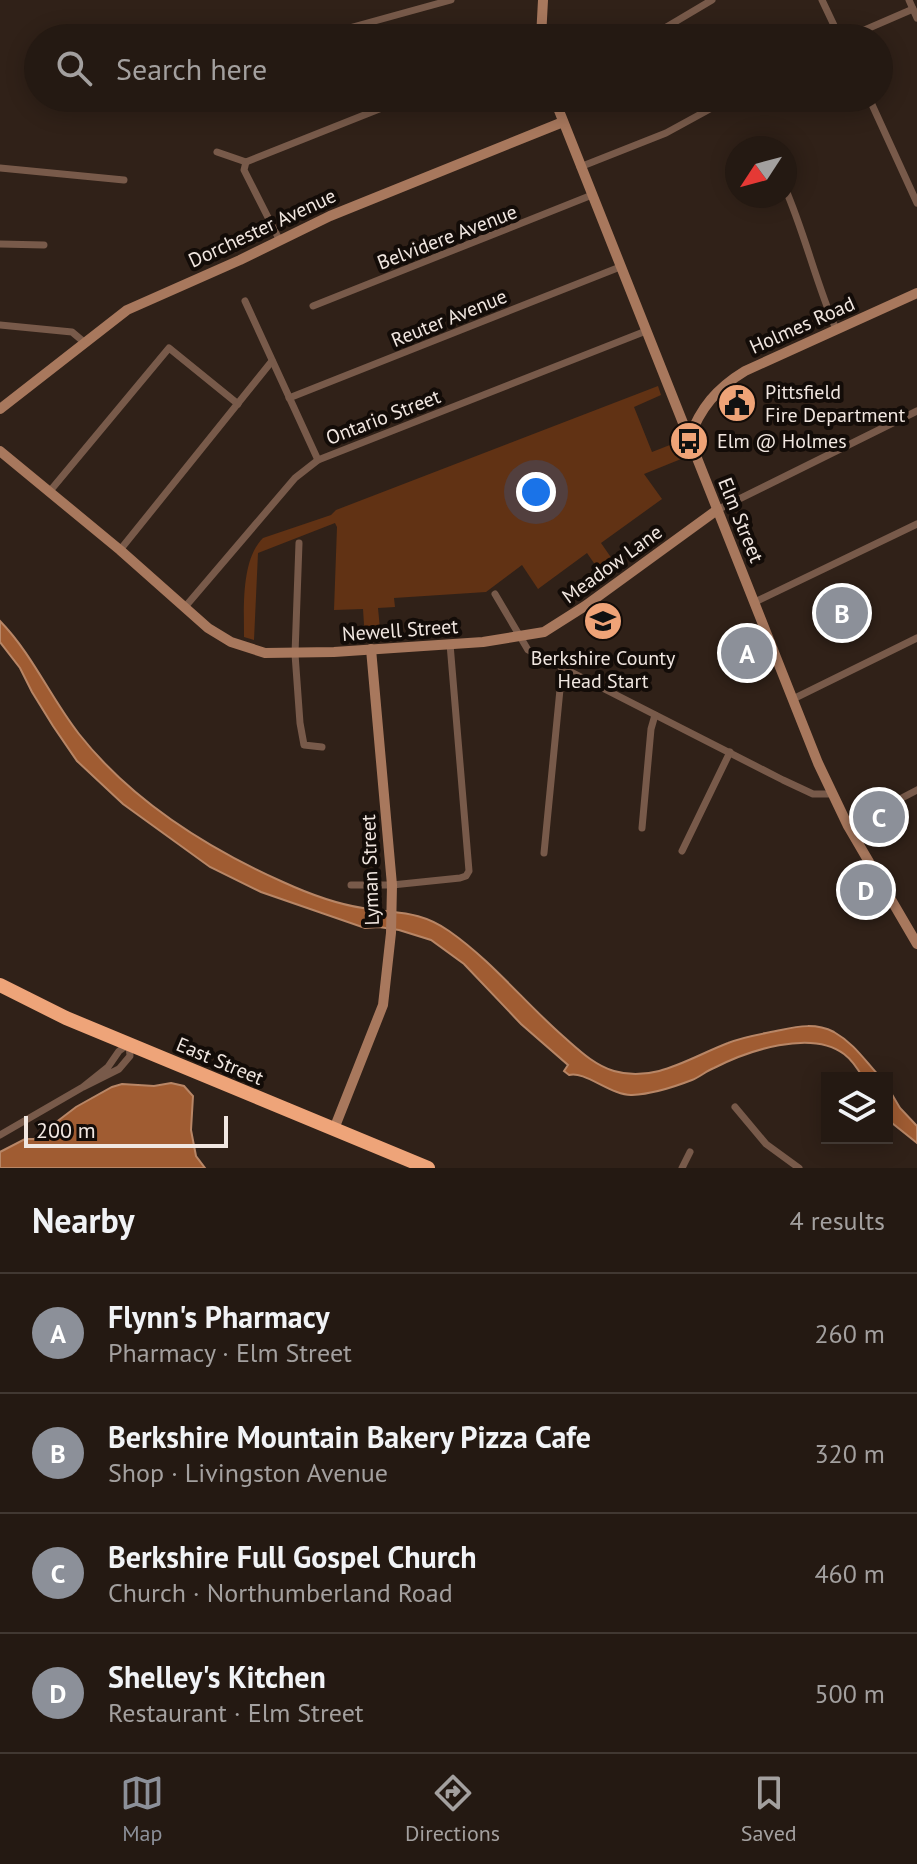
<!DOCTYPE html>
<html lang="en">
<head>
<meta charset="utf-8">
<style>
  body { margin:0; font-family:"PT Sans",sans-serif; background:#2c221b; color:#f1f3f6 }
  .controls { position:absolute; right:24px; bottom:24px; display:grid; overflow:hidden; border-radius:0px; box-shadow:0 4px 20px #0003 }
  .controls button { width:72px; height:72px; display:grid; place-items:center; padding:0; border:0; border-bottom:2px solid #413832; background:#241912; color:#f1f3f6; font:40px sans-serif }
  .compass { position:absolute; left:725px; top:136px; width:72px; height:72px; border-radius:50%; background:#241912; box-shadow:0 4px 20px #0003; rotate:234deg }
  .scale { position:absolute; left:24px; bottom:20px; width:204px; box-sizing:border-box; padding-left:8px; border:4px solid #f1e7e1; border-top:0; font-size:22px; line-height:28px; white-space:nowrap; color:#f1e7e1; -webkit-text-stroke:6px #130c08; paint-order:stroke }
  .you { position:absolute; left:536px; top:492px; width:28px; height:28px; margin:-20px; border:6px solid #fff; border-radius:50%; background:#1a73e8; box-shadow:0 0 0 12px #1a73e833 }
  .badge { display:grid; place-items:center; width:52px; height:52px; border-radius:50%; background:#8c9099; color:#fff; font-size:26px; font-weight:700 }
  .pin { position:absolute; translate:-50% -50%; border:4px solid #fff; box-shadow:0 2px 8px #0006 }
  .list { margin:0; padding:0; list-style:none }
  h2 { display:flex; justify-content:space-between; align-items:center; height:104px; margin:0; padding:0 32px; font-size:34px }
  h2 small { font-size:26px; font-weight:400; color:#a3a09f }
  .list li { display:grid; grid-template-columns:52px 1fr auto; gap:24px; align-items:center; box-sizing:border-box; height:120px; padding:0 32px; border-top:2px solid #413832 }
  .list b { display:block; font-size:30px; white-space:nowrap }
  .list p { margin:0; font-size:26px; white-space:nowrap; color:#a3a09f }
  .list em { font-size:26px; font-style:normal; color:#a3a09f }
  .icon { flex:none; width:44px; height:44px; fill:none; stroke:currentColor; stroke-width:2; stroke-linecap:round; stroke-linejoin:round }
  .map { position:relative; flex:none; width:917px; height:1168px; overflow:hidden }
  .search { position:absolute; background:#241912; box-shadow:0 4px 20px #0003; left:24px; right:24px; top:24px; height:88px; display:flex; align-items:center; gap:20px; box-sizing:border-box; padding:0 28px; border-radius:44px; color:#a3a09f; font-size:30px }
  .sheet { height:584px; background:#241912 }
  nav { display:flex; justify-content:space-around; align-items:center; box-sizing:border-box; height:112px; border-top:2px solid #413832; background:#241912; font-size:22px; color:#a3a09f }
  nav a { display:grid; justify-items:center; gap:4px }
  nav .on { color:#8c9099 }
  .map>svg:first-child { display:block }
  .green { fill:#613214 }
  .water { fill:#a05c32; stroke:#b88666; stroke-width:2 }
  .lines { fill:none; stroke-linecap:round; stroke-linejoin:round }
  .street { stroke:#785a4a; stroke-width:7 }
  .secondary { stroke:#a8785d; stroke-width:10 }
  .highway { stroke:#eea479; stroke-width:14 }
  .labels { text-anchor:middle; stroke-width:8; stroke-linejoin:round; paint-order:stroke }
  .street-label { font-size:20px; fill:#f1e7e1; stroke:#130c08 }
  .poi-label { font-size:20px; fill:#f1e7e1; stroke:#130c08; text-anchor:start }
</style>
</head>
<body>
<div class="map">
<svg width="917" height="1168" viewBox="0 0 917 1168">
  <rect width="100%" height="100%" fill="#302118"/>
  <path class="green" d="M658,386L661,395L634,407L652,452L680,441L686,457L644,474L662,499L601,543L619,569L605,579L587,553L538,589L522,565L486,592L394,598L395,607L378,608L381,639L365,640L363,609L334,610L337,527L335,523L258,553L254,640L244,637C244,607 241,560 263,538L331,515L336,510Z"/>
  <g class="water">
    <path d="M0,621C33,655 50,697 79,734C131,800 207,848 283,882C307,893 336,904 363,908C397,914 419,910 449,931C492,961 525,1003 564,1037C579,1050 594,1065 614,1071C655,1083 691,1057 728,1043C745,1036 763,1034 781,1030C799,1026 816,1023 834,1032C855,1044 865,1061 881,1078H863C858,1069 852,1060 844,1054C811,1029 747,1051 714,1068C706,1071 700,1077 692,1080C674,1087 652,1094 632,1095C612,1096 584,1070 569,1075L564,1071L568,1065L521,1024L464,964L431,940L399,930L379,927L365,928L261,892L210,867L123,804L77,761L53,726L32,692L20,668L0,642Z"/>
    <polygon points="171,1083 184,1086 193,1096 191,1130 196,1156 205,1168 0,1168 0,1152 25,1139 34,1139 76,1107 112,1087 122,1084 154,1086"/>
    <polygon points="887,1086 900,1108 917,1126 917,1143 887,1119"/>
  </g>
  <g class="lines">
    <g class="street">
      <polyline points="822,0 840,38"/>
      <polyline points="909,0 917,18"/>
      <polyline points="313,38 451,0"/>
      <polyline points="648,38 712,0"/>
      <polyline points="846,38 913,9"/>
      <polyline points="869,98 917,203"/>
      <polyline points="217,152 246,162 407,98"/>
      <polyline points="246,162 244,170 280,241"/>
      <polyline points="580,167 666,133 730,98"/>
      <polyline points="0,168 124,180"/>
      <path d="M785,188C805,234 816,283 836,329"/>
      <polyline points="0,244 44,245"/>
      <polyline points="245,301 318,460"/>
      <polyline points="313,306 592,195"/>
      <polyline points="0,325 72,332 84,342"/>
      <polyline points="289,398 620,267"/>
      <polyline points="50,491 169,348 238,404"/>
      <polyline points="717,510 917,411"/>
      <polyline points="299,543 295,654 300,723 304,745 322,747"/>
      <polyline points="120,550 272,361"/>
      <polyline points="495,594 528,650 783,780 813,794 831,794"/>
      <polyline points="755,602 917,524"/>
      <polyline points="185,607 295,478 318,460 646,331"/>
      <polyline points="793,699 917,638"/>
      <polyline points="848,826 917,790"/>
      <polyline points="642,828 651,729 655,715"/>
      <polyline points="682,851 730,752"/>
      <polyline points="544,853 562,669"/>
      <polyline points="351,885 392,885 460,878 466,876 469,871 450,644"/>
      <polyline points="735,1107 766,1144 799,1168"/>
      <polyline points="0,1135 83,1087 119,1069 130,1056 129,1044 119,1051 108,1067 83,1087"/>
      <polyline points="682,1168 690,1152"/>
    </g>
    <g class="secondary">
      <polyline points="541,38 543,0"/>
      <polyline points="554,98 818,763 848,826 917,944"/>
      <polyline points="0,409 127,310 240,260 330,216 563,122"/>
      <path d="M689,439C700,408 717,388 745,371L917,293"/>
      <polyline points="0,451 120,550 208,628 231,642 265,653 334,652 483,642 544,632 585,606 717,510"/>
      <polyline points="334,1129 383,1005 391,933 392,885 371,649"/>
    </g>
    <polyline class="highway" points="0,985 66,1018 428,1168"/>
  </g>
  <defs>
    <symbol id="civic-disc" viewBox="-11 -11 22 22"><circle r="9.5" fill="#efa377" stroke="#130c08"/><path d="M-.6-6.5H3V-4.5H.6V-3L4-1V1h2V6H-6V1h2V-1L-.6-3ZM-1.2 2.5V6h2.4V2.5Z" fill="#111"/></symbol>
    <symbol id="bus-disc" viewBox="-11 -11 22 22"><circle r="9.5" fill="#efa377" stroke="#130c08"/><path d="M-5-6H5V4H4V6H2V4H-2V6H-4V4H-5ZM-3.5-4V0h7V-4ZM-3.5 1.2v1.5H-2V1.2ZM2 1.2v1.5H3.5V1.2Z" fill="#111"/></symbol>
    <symbol id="school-disc" viewBox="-11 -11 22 22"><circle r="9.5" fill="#efa377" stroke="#130c08"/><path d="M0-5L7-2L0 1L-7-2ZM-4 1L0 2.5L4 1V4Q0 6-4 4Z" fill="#111"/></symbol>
  </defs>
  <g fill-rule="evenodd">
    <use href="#civic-disc" x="715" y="381" width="44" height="44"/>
    <use href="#bus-disc" x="667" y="419" width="44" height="44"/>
    <use href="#school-disc" x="581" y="599" width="44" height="44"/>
  </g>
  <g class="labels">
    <g class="street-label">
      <text transform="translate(262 228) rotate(-25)" y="7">Dorchester Avenue</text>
      <text transform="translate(447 237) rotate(-21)" y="7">Belvidere Avenue</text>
      <text transform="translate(449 318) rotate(-22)" y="7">Reuter Avenue</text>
      <text transform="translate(802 325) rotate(-24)" y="7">Holmes Road</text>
      <text transform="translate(383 417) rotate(-21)" y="7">Ontario Street</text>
      <text transform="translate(741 520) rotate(68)" y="7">Elm Street</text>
      <text transform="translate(612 564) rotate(-36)" y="7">Meadow Lane</text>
      <text transform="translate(400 630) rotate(-4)" y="7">Newell Street</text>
      <text transform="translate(370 870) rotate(-92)" y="7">Lyman Street</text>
      <text transform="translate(220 1061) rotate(23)" y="7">East Street</text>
    </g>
    <g class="poi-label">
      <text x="765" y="399">Pittsfield<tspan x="765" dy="23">Fire Department</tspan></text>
      <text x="717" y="448">Elm @ Holmes</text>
      <text x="603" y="665" text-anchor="middle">Berkshire County<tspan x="603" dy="23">Head Start</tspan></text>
    </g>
  </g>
</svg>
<div class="controls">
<button><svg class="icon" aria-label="layers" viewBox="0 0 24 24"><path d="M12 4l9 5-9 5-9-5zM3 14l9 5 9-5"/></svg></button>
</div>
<svg class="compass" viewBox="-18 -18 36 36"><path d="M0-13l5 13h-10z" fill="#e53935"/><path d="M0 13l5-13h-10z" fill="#a3a09f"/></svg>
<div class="scale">200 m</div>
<div class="you"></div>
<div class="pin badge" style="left:747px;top:653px">A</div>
<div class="pin badge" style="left:842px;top:613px">B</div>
<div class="pin badge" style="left:879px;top:817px">C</div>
<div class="pin badge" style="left:866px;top:890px">D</div>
<div class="search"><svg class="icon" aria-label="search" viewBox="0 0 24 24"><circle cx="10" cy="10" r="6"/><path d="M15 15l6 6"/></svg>Search here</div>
</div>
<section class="sheet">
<h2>Nearby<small>4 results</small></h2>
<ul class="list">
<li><span class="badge">A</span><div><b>Flynn's Pharmacy</b><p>Pharmacy · Elm Street</p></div><em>260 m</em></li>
<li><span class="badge">B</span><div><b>Berkshire Mountain Bakery Pizza Cafe</b><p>Shop · Livingston Avenue</p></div><em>320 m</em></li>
<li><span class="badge">C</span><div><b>Berkshire Full Gospel Church</b><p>Church · Northumberland Road</p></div><em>460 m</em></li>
<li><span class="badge">D</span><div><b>Shelley's Kitchen</b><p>Restaurant · Elm Street</p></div><em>500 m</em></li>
</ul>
</section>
<nav>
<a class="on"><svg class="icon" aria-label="map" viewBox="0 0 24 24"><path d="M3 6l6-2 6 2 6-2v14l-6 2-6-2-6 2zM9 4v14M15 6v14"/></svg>Map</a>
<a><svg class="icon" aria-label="directions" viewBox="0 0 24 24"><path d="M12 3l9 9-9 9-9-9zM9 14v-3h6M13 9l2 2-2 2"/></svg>Directions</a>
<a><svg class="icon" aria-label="saved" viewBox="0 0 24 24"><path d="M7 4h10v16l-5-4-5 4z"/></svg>Saved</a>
</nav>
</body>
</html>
